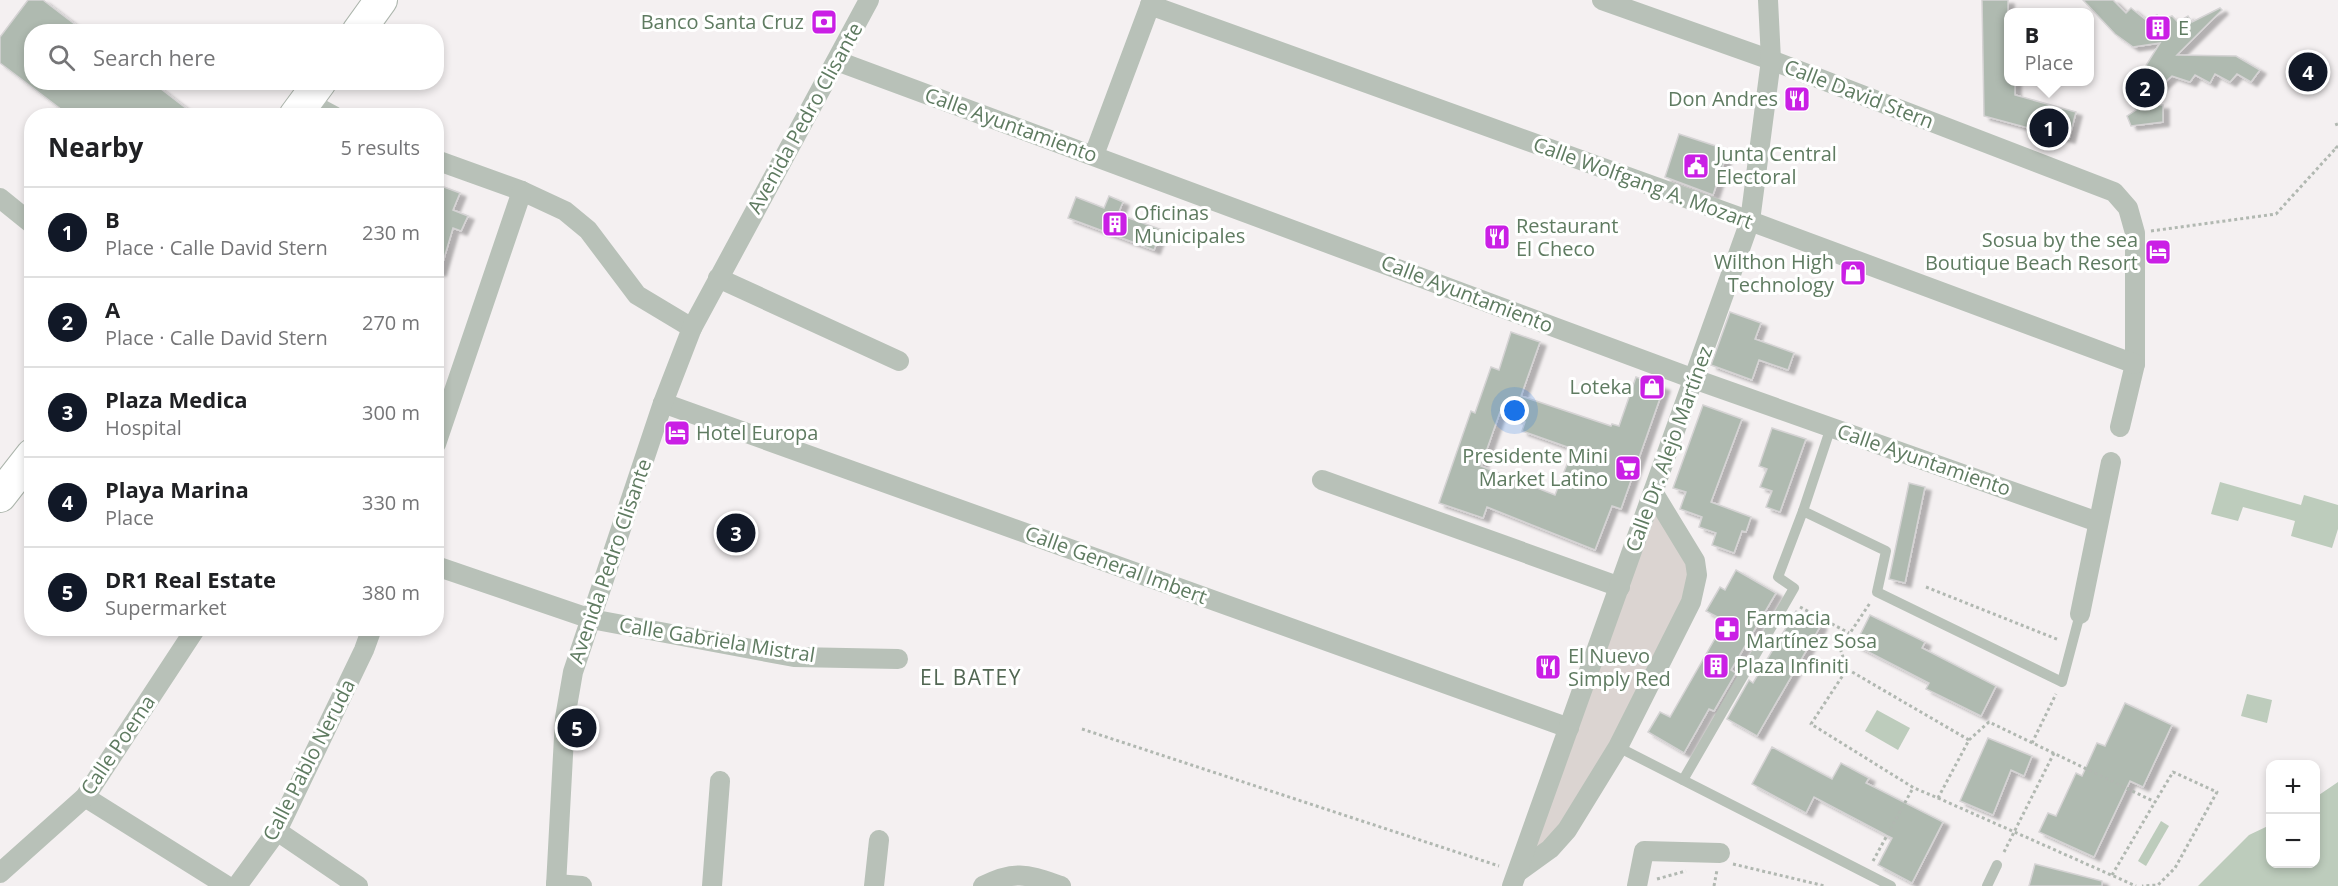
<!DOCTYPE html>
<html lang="en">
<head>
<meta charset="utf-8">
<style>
  body { margin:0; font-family:"Open Sans",sans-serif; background:#f2f2f2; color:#202124 }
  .controls { position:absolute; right:18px; bottom:18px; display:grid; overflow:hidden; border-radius:12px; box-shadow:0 3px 9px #0003 }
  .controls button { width:54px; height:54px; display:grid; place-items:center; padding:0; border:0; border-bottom:2px solid #e0e0e0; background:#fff; color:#202124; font:30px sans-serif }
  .you { position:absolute; left:1515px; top:411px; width:21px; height:21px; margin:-15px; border:4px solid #fff; border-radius:50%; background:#1a73e8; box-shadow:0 0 0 9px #1a73e833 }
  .badge { display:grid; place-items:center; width:39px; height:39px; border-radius:50%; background:#111827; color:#fff; font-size:20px; font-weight:700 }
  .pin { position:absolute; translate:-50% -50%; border:3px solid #fff; box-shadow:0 2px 6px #0006 }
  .popup { position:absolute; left:2004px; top:8px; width:90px; height:78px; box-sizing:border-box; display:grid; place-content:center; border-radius:12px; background:#fff; filter:drop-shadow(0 2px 4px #0005); font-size:20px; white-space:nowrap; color:#757577 }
  .popup b { font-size:22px; color:#202124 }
  .popup::after { content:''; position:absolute; left:50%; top:100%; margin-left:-12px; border:12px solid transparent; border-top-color:#fff }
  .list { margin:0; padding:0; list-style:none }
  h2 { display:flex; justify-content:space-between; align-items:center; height:78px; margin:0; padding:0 24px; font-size:26px }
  h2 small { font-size:20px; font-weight:400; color:#757577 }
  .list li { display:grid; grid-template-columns:39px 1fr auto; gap:18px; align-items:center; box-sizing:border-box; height:90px; padding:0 24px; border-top:2px solid #e0e0e0 }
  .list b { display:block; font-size:22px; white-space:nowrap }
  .list p { margin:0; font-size:20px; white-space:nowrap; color:#757577 }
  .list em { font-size:20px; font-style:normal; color:#757577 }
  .icon { flex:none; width:33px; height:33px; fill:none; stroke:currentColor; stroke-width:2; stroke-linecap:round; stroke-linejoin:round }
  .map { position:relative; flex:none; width:2338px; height:886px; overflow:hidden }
  .search { position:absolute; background:#fff; box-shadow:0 3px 9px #0003; left:24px; top:24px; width:420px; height:66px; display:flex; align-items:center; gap:15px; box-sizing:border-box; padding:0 21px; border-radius:24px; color:#757577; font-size:22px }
  .panel { position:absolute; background:#fff; box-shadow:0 3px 9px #0003; left:24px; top:108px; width:420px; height:528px; border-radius:24px }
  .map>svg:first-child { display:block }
  .green { fill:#dbd4d1 }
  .water { fill:#bdccbc }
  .building { fill:#afbab0; stroke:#d5d3d4; stroke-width:1.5; fill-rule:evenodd; filter:url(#shadow) }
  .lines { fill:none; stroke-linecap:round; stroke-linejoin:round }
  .primary-casing { stroke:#acb5ac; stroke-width:34 }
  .path { stroke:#b1b8b1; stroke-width:3; stroke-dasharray:3 3; stroke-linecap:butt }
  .service { stroke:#b8c1b8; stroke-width:10 }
  .minor { stroke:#b8c1b8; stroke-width:20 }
  .primary { stroke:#fff; stroke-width:32 }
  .labels { text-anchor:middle; stroke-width:6; stroke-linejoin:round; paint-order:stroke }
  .poi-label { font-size:20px; fill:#5f7b61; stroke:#fff; text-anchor:start }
  .street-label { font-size:20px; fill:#5f7b61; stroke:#fff }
  .neighbourhood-label { font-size:21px; letter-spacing:1.5px; fill:#516652; stroke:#fff }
</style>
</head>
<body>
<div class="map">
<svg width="2338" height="886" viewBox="0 0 2338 886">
  <defs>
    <filter id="shadow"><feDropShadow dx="6" dy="4" stdDeviation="1.5" flood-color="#0004"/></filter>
  </defs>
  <rect width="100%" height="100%" fill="#f4f0f1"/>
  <polygon class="green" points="1652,509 1679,547 1690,573 1684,601 1566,828 1531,860"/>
  <g class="water">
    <polygon points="2220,482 2301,505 2304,495 2338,505 2338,529 2332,548 2291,536 2295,521 2243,507 2238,521 2211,514"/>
    <polygon points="2247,694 2272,700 2267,723 2241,716"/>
    <polygon points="1877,710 1910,728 1898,750 1865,731"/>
    <polygon points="2338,782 2338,886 2198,886 2249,835 2270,825 2270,864 2316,864 2316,797"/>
    <polygon points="2161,821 2169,826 2146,866 2138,861"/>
  </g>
  <g class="building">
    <polygon points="28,0 43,0 85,32 32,32 32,82 152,82 196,116 70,116 0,63 0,37"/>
    <polygon points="1982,0 2008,0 2008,81 2015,81 2015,95 2076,112 2069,139 1984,116"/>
    <polygon points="2083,0 2113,0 2126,13 2131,8 2146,20 2157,15 2162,20 2172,16 2178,22 2188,16 2192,22 2220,8 2222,10 2177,55 2236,56 2260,70 2251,82 2237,74 2230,82 2215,74 2210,83 2195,75 2190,82 2172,76 2139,105 2163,105 2163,122 2131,126 2127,116 2136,110 2129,94 2131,77 2142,72 2160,43 2133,47 2115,34"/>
    <polygon points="1679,134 1728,150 1713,195 1665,177"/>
    <polygon points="436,184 460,193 453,210 468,216 461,231 453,228 440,272 436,271"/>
    <polygon points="1109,196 1123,202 1118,214 1162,230 1154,250 1068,218 1076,197 1104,208"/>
    <polygon points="1730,312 1761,323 1755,339 1794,353 1788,370 1759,360 1752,380 1711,365"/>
    <path d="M1511,332L1540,342L1521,396L1611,426L1612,424L1619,426L1636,377L1664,387L1621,509L1612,506L1595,550L1487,507L1483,518L1439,503L1471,411L1475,413L1491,367L1499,370ZM1500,412L1525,422L1522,431L1573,449L1555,495L1481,466Z"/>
    <polygon points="1703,405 1742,419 1711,502 1751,517 1746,532 1742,531 1734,553 1712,545 1716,533 1699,527 1702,517 1680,509 1686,492 1673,488"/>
    <polygon points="1772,428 1806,439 1780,512 1766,507 1772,491 1760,487 1767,469 1759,466"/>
    <polygon points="1909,483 1925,487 1905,583 1889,579"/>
    <polygon points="1736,570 1776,593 1731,670 1736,673 1714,711 1709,709 1684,753 1648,732 1660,712 1670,717 1725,621 1706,611 1720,587 1725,590"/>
    <polygon points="1796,611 1821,625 1757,736 1727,719 1749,680 1753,683"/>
    <polygon points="1870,615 1925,642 1922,648 1996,686 1981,716 1926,689 1929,683 1855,645"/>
    <polygon points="2125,703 2172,725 2143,787 2130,781 2094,857 2039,832 2048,813 2056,816 2076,773 2082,776 2097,743 2105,746"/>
    <polygon points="1988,738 2032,756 2024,776 2011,770 1993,815 1960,801"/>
    <polygon points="1772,747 1832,779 1841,763 1869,778 1866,783 1943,822 1912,883 1878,865 1892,838 1814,797 1806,813 1752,784"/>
    <polygon points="2035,864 2102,881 2102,886 2029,886"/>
  </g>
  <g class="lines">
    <defs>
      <g id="primary">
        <polyline points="358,32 381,0"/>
        <polyline points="295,116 320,82"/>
        <polyline points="0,496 32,455"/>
      </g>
    </defs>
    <use href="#primary" class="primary-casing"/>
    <g class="path">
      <polyline points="2336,123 2338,128"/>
      <polyline points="2338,146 2336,148 2338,150"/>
      <polyline points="2151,231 2276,214 2336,148"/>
      <polyline points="1926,587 2059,640"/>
      <polyline points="1800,607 1849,633"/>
      <polygon points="1847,669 1969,740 1938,798 1914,788 1811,724"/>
      <polyline points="1847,669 1840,648 1870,603"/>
      <polyline points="1082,729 1499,866"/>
      <polyline points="1969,740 1989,722 2155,802 2173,772 2217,792 2175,868 2158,885 2142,886"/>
      <polyline points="2032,743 2056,694"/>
      <polyline points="1938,798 2136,886"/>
      <polyline points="2004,852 2054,753"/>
      <polyline points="1873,861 1913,788"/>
      <polyline points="1733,864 1825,886"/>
      <polyline points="2112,875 2155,802"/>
      <polyline points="1657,879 1686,871"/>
      <polyline points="1714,886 1717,870"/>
    </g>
    <g class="service">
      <polyline points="1803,511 1831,427"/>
      <polyline points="1618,747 1891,886"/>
      <polyline points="1683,780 1794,588 1778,577 1803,511 1886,551 1877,592 2062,682 2080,614"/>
      <polyline points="1987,886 1997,865"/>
    </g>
    <g class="minor">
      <polyline points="1602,0 1771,60 2114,192 2128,208 2135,233 2135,364 2120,427"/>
      <polyline points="1150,5 1750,221 2135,364"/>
      <polyline points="837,61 1694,379 2098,522"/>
      <polyline points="306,101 334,116"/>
      <polyline points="1094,155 1152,0"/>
      <polyline points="436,160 522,191 565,211 588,230 637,295 692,328"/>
      <polyline points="0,198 32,224"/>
      <polyline points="718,278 899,361"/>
      <polyline points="663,403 1569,728"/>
      <polyline points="436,444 522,191"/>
      <polyline points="1322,480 1620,587"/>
      <polyline points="436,566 591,619 794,657 898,659"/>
      <polyline points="2080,614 2111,462"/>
      <polyline points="85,797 227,886"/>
      <polyline points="277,831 358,886"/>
      <polyline points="1518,872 1550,849 1567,830 1618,747 1691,602 1697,575 1695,561 1653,492"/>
      <polyline points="0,873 85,797 196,628"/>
      <polyline points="556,884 582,886"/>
      <polyline points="237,886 277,831 364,650 372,628"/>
      <polyline points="556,886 565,718 573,672 663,403 692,328 869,0"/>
      <polyline points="712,886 720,781"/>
      <polyline points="874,886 879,840"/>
      <path d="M983,886C1016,869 1028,875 1061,886"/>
      <polyline points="1512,886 1750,221 1771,60 1768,0"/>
      <polyline points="1637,886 1644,851 1720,853"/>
    </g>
    <use href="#primary" class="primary"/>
  </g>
  <defs>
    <symbol id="bank-square" viewBox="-11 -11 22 22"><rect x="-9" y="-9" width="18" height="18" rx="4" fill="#ca1fe5" stroke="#fff"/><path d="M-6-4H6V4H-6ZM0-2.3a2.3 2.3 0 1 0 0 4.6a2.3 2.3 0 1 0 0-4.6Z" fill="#fff"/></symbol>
    <symbol id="building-square" viewBox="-11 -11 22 22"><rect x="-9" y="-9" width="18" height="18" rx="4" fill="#ca1fe5" stroke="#fff"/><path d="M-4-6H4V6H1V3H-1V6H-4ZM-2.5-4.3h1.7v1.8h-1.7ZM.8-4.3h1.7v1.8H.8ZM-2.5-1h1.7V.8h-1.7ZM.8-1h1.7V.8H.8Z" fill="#fff"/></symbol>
    <symbol id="restaurant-square" viewBox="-11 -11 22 22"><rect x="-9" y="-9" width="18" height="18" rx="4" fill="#ca1fe5" stroke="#fff"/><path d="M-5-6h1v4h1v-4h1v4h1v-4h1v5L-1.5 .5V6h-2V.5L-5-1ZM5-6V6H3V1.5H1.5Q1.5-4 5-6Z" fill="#fff"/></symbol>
    <symbol id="civic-square" viewBox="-11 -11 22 22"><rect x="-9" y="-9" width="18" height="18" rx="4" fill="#ca1fe5" stroke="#fff"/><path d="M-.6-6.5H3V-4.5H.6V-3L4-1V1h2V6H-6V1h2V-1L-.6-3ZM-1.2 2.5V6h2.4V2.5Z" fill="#fff"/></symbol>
    <symbol id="hotel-square" viewBox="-11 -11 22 22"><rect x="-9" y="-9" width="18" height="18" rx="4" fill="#ca1fe5" stroke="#fff"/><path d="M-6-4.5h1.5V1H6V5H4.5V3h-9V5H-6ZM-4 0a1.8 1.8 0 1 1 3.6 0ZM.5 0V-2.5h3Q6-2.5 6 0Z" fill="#fff"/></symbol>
    <symbol id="shop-square" viewBox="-11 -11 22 22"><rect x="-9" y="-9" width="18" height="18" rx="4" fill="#ca1fe5" stroke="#fff"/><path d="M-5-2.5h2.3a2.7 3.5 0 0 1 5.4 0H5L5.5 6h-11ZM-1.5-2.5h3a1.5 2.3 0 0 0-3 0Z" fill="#fff"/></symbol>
    <symbol id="supermarket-square" viewBox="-11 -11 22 22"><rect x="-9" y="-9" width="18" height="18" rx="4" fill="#ca1fe5" stroke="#fff"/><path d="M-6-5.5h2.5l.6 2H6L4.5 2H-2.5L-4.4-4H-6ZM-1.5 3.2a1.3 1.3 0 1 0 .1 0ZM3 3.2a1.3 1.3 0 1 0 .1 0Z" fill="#fff"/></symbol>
    <symbol id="pharmacy-square" viewBox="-11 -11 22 22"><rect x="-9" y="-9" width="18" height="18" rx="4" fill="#ca1fe5" stroke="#fff"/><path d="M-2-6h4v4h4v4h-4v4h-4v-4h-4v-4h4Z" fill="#fff"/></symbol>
  </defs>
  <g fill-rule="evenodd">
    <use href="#bank-square" x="809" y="7" width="30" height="30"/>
    <use href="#building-square" x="2143" y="13" width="30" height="30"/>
    <use href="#restaurant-square" x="1782" y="84" width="30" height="30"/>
    <use href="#civic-square" x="1681" y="151" width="30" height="30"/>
    <use href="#building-square" x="1100" y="209" width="30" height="30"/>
    <use href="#restaurant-square" x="1482" y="222" width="30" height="30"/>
    <use href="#hotel-square" x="2143" y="237" width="30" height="30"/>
    <use href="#shop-square" x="1838" y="258" width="30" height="30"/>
    <use href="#shop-square" x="1637" y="372" width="30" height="30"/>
    <use href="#hotel-square" x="662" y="418" width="30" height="30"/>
    <use href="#supermarket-square" x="1613" y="453" width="30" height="30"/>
    <use href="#pharmacy-square" x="1712" y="614" width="30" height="30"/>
    <use href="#building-square" x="1701" y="651" width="30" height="30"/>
    <use href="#restaurant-square" x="1533" y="652" width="30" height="30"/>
  </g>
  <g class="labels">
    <g class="poi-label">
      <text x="804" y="29" text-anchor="end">Banco Santa Cruz</text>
      <text x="2178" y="35">E</text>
      <text x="1778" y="106" text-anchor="end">Don Andres</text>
      <text x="1716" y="161">Junta Central<tspan x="1716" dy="23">Electoral</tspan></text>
      <text x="1134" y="220">Oficinas<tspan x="1134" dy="23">Municipales</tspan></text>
      <text x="1516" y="233">Restaurant<tspan x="1516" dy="23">El Checo</tspan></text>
      <text x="2138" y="247" text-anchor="end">Sosua by the sea<tspan x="2138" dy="23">Boutique Beach Resort</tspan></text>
      <text x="1834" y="269" text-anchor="end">Wilthon High<tspan x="1834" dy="23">Technology</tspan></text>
      <text x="1632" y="394" text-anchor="end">Loteka</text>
      <text x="696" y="440">Hotel Europa</text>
      <text x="1608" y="463" text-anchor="end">Presidente Mini<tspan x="1608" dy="23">Market Latino</tspan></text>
      <text x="1746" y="625">Farmacia<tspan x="1746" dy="23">Martínez Sosa</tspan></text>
      <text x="1568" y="663">El Nuevo<tspan x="1568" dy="23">Simply Red</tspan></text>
      <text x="1736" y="673">Plaza Infiniti</text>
    </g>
    <g class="street-label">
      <text transform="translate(1859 94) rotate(21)" y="7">Calle David Stern</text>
      <text transform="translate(805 118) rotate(-61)" y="7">Avenida Pedro Clisante</text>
      <text transform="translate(1011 125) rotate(20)" y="7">Calle Ayuntamiento</text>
      <text transform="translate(1643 183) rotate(20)" y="7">Calle Wolfgang A. Mozart</text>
      <text transform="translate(1467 294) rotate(21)" y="7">Calle Ayuntamiento</text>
      <text transform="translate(1669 449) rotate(-70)" y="7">Calle Dr. Alejo Martínez</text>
      <text transform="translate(1924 460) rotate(19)" y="7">Calle Ayuntamiento</text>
      <text transform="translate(610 561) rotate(-71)" y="7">Avenida Pedro Clisante</text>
      <text transform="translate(1116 565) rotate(20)" y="7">Calle General Imbert</text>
      <text transform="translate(717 640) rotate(9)" y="7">Calle Gabriela Mistral</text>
      <text transform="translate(118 745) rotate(-56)" y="7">Calle Poema</text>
      <text transform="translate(309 760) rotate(-63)" y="7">Calle Pablo Neruda</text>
    </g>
    <g class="neighbourhood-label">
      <text x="971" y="685">EL BATEY</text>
    </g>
  </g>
</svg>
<div class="controls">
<button>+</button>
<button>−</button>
</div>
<div class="you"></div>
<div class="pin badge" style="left:2049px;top:128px">1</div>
<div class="popup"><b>B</b>Place</div>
<div class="pin badge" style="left:2145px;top:88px">2</div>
<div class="pin badge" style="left:736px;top:533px">3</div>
<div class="pin badge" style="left:2308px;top:72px">4</div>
<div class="pin badge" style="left:577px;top:728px">5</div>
<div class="search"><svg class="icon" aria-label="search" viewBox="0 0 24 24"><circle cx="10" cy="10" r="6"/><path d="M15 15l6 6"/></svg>Search here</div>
<section class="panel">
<h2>Nearby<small>5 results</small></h2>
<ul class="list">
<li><span class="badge">1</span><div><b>B</b><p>Place · Calle David Stern</p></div><em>230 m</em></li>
<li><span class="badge">2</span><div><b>A</b><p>Place · Calle David Stern</p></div><em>270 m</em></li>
<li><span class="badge">3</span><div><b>Plaza Medica</b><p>Hospital</p></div><em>300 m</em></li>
<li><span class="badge">4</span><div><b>Playa Marina</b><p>Place</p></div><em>330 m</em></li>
<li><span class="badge">5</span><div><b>DR1 Real Estate</b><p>Supermarket</p></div><em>380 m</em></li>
</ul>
</section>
</div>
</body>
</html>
